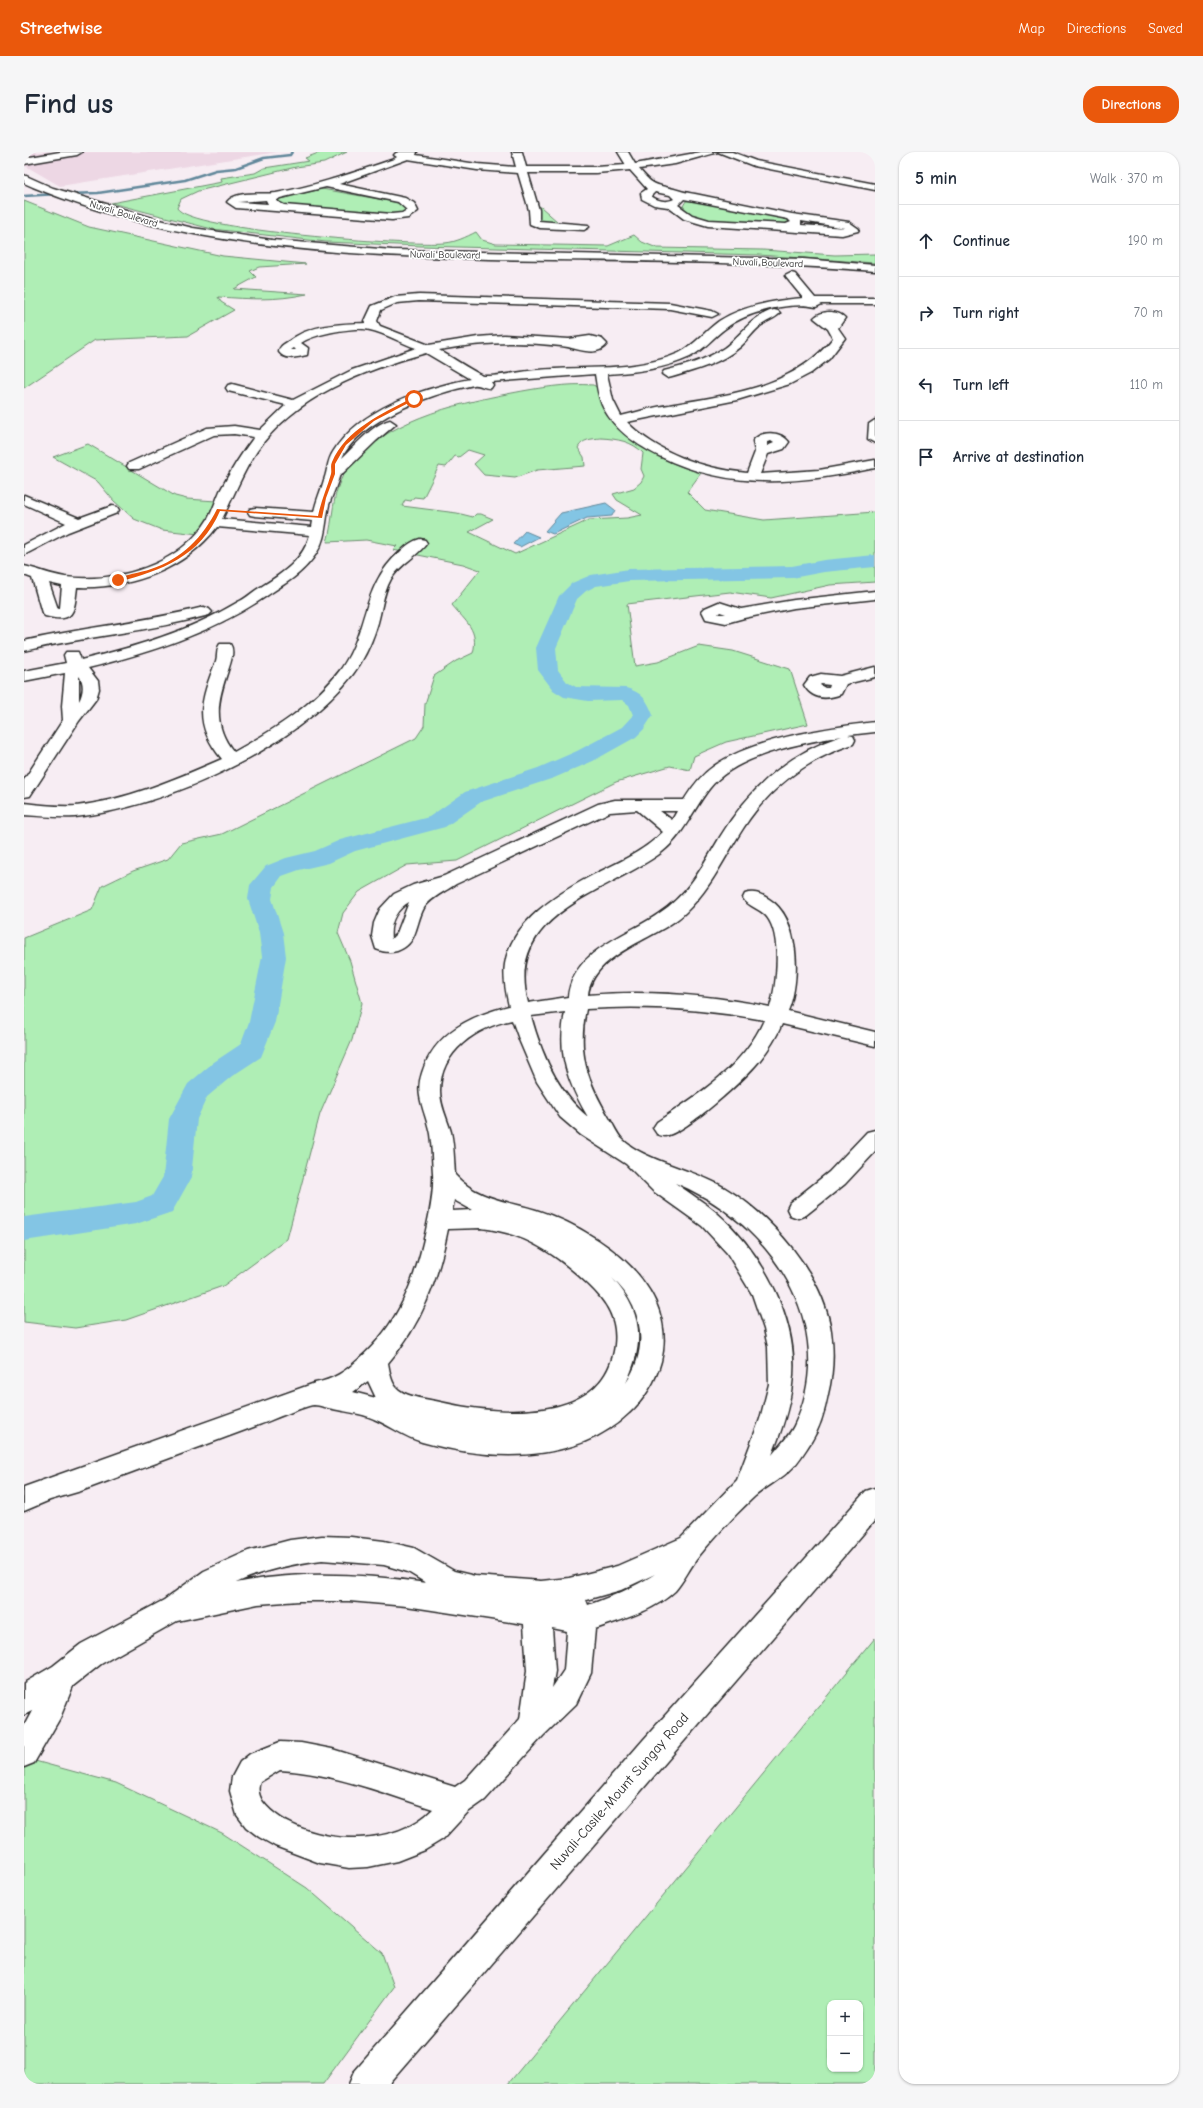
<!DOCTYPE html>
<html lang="en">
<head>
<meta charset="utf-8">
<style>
  body { margin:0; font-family:"Comic Neue",sans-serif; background:#f6f6f7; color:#1f2937 }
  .controls { position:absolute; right:12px; bottom:12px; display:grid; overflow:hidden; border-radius:8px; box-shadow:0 1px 3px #0004 }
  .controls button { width:36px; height:36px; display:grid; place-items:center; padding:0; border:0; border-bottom:1px solid #e0e1e3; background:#fff; color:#1f2937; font:20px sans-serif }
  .stop { position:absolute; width:12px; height:12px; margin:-9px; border:3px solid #ea580c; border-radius:50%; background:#fff }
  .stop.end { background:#ea580c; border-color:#fff; box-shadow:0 1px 4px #0008 }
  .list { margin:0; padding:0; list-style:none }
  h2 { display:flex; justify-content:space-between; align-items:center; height:52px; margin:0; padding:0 16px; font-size:17px }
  h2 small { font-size:13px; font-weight:400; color:#747a83 }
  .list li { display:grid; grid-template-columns:26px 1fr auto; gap:12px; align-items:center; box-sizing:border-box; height:72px; padding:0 16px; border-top:1px solid #e0e1e3 }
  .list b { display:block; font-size:15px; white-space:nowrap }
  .list em { font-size:13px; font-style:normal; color:#747a83 }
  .icon { flex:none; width:22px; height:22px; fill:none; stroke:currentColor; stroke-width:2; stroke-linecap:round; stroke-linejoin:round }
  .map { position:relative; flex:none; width:851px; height:1932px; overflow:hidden; border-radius:16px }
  header { display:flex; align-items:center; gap:24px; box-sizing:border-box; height:56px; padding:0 20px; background:#ea580c; color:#fff }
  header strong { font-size:19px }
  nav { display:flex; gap:22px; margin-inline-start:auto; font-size:14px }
  .intro { display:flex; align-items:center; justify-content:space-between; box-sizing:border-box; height:96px; padding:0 24px }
  h1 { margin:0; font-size:28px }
  .button { padding:10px 18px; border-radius:16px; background:#ea580c; color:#fff; font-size:14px; font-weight:700 }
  main { display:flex; gap:24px; padding:0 24px }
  aside { flex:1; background:#fff; border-radius:16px; box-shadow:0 1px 3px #0004 }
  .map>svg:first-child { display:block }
  .built { fill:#edd7e4 }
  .green { fill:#afeeb5; stroke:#6d8c70; fill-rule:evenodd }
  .water { fill:#83c5e4; stroke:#60879a }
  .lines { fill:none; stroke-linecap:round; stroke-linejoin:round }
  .stream { stroke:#60879a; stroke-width:2.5 }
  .river { fill:#83c5e4; fill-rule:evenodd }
  .minor-casing { stroke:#2b2b2b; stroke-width:3 }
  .major-casing { stroke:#2b2b2b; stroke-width:3 }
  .minor { fill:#fff; fill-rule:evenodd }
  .major { fill:#fff; fill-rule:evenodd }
  .route { fill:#ea580c }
  .labels { text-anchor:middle; stroke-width:3.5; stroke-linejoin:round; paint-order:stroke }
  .far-street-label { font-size:10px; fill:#2b2b2b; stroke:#fff }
  .near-street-label { font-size:14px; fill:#2b2b2b; stroke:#fff }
</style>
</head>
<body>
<header>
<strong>Streetwise</strong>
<nav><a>Map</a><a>Directions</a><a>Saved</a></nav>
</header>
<div class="intro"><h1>Find us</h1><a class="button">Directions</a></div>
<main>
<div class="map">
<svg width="851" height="1932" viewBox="0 0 851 1932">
  <rect width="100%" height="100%" fill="#f7edf3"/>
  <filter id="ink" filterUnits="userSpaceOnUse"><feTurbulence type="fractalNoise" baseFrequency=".025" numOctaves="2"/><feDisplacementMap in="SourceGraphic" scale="8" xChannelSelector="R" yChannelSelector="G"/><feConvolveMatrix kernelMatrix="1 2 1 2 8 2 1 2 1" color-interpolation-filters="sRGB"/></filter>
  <g filter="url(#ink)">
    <polygon class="built" points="0,0 253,0 36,34 0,13"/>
    <g class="green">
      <path d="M297,0H323L300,11L272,15L174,39L157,47L153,56C166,79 386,94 421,91C432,90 442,85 452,80L458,88L472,92L584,94L610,83L618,90L633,96L739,98L811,103L851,102V111L734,103L397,94L302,90L188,77L87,51L198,30L197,26L231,21L240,16L285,9L281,6Z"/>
      <polygon points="298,37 371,50 376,52 382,58 378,61 369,62 260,53 254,49 257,46"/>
      <path d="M671,48L762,67L766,70L762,72C741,71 668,75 659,54L662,49Z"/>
      <path d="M0,49L65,75L199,104L282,112L235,115L226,119L232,125L210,137L283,142C250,149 228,147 194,145L197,150L210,158L164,184L71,188L0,236Z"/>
      <polygon points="514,54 517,55 534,70 515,69"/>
      <path d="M569,233L573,235C583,282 635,309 677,321L663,340L681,358L740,368L851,360V430L806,433L747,446L706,440L603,452L611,514L634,510L675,494L709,499L766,517L784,572L702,590L670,604L666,618L646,614L592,630L433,709L383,713L335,740L319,761L314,781L326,809L338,851L328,888L296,962L263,1087L199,1134L102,1168L51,1176L0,1170V786L68,758L78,734L109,719L144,707L157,691L198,682L392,586L400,574L401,552L410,524L432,509L449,501C455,478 442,470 428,453L456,418L439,412L369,398L373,394L342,388L303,390C310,367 307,342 321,320C356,269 431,252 488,241C514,236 543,231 569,233ZM577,286C593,287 608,289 619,301L617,317L620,324L617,330L610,336L589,342L593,348L618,363L603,366L565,368L491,402L445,380L469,367L457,362H452L449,365L433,361L378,354L381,348L387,349L390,345L399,346L415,314L422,315L431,304L435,305L444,298L460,303L450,312L460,323L491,326L513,318L561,314L560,305L554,296C558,287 568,287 577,286Z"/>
      <polygon points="64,292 151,344 163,347 192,349 175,382 138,378 110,367 90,349 74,330 29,305"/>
      <path d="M851,1486V1932H484ZM806,1851H836V1917H806Z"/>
      <polygon points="0,1606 92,1631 198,1681 283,1736 358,1801 370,1835 299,1932 0,1932"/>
    </g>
    <g class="water">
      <polygon points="582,351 591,358 588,364 563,366 529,382 521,379 537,361"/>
      <polygon points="501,379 515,385 496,395 489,392"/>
    </g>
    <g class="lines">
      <g class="stream">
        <polyline points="44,42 74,41 161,28 192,18 212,16 240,6 266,3 268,0"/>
        <polyline points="0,44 34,42"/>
      </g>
      <path class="river" d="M851,403V415L800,420L768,426L605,429L572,434L562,439L553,447L532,496L534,518L543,530L552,535L602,536C618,540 624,549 629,563L620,577L612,585L569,609L530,626L457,650L421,675L331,699L305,711L275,718L258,724L250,735L248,747L259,781L262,805L251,870L237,905L208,924L183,945L173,967L167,1026L148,1060L112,1072L0,1089V1065L112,1050L128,1044L139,1025L145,967L164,932L190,910L217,892L225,870L238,805L235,781L224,747L226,733L242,714L262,706L291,699L316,688L405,665L441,640L514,616L553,599L598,575L609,563L605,553L598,548L564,549L540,545L529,538L514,518L512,496L535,444L548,431L567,423L605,417L768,414L800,408Z"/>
      <defs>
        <g id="minor">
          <polygon points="36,0 58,0 53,3 0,12 0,6"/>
          <path d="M375,0H393L392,3L453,12L492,15L488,0H498L502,15H572L602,13L594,0H604L611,12L677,0H708L732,9L851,32V38L730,14L694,0L651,12L615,17C629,34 630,32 650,37C657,39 663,41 671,42L768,62L825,70L835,77L834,79L818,83L684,74L660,67L644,55L630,53L618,47L617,41L623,37L606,18L572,21H504L515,58V69L564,73L565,75L560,78L516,76L506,72L505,58L494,21L453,18L384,7L315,32L381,46L390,51L394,59L384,66L368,68L212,56L203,50C212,38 238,43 252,41C292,34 331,20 370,7L373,5L370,3L372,1ZM302,35L374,50L383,58L378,61L368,62L260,53L252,49L256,46ZM631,40L646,43L650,47C642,51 634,49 627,44ZM660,47L764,67L767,70L762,72L685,68L668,63L654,53ZM242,48L244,52L214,50ZM777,69L822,76L777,73Z"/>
          <path d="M767,121L771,122L791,146H851V152H798L792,155C768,149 722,160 702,176C689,185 681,197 666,205C641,217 611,220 583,222L589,248L597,264C613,260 629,255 645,253C705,242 769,237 809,186L804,177L790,166C797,158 814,158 821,166L814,176L821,186L805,207L787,221L766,232L713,248L603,270C633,301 680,317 723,321L731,300L729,289C737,278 757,279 765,290L760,297L744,302L736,322L795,318L851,308V316C775,332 706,339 635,304C613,293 592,279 580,257C574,247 573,234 571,222L467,230L469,233L467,236C460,237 456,232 450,233C409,241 338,266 318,306C331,294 348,273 366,268L372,272L352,289L319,321L316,322C313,333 308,343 305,353C301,371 302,387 292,402C279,422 260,432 241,445C187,481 127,500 64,516L74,529L75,537L72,547L55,569L6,644L0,645V628L39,568L38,554L41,521L0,529V519L42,511L40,503L42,500H54L57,508C111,495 166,479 214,450C221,447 226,442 232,438C254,424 278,411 286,383L193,375C160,418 107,437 53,435C50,459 51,472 21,464L18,461L8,426L0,423V414C14,417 27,423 41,425C93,431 155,414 184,367C189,358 192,348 196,339C206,320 217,302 230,285L210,282L190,283L115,317H105L103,314L105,311L183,276L210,274L236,278L262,253L204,239L202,236L204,233L208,232L269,248L328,218L392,196C377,191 361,181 346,178C332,174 289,182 277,191L284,196L283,203C274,205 262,209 255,200C255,194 260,192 265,189C287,172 315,172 342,171L341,169L348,154L371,145L395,143L646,151L688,159L694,162L688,165L646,157L395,149L373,151L357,158L353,169L356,174L405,193L454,185L480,183L545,187L566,184L578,187L583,192C573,207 551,195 537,194C496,189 456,190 415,198C422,202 456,224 460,224C472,225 499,219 514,218C560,214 612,220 655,201C671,193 681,179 695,169C718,154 752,148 779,146L761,124ZM270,196L272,198H273H267ZM402,201L446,227C399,236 335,257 309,300C303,309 304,318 300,328C297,339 292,349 290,360L231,356L226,357L224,360L226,363L231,364L289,369L288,375L198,367C210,344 218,321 233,299C271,244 340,218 402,201ZM747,289L750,291L743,294V290ZM25,431L38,434L36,456L34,457ZM55,524C61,531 59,542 55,549Z"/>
          <path d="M750,158L754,159L756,161C751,167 741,169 735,175C728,181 723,189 716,195C697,211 672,218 648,225L644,226L638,222L640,219C660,214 682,208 700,196C717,184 728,163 750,158Z"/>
          <polygon points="851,268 851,291 844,287 845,272"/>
          <polygon points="0,343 55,366 88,354 93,355 95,358 93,361 44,380 0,403 0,393 42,371 0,352"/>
          <path d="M396,387L401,388L403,391C394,404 377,411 367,427C358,443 358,460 352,477C347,492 339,509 329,522C274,595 141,656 51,665C34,666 17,664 0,663V651C17,653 35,655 52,654C103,648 152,627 198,607C168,571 177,548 192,509C194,503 192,497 196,492H206C219,509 172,555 210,600C250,578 289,554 317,517C345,478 337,433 376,400C382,394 388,389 396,387Z"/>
          <path d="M851,439V447L770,456L720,466L702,471L682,467L678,459L681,456L695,450L717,457L770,448ZM696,460L702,462H694Z"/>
          <path d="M180,455L185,457L188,460L185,463C124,480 61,484 0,499V489C60,475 121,470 180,455Z"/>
          <path d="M851,515V525L822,532L817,542C802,548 788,547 780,533L786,525L797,522L816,524ZM797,532L806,533L805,536H801L796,533Z"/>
          <path d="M851,570V580L824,583L829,584L831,588L829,592C784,607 746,635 720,675C701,704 688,735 662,760C635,787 569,800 564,843C625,838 686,843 746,855C753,833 758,784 743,765C736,756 724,755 719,746L721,742C730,739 737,742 745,747C776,766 777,828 764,859L851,880V894L758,872C753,884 745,897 736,908C722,926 662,981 641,984C638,984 635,983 633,982L629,976L633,970C673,944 720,914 740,868C681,857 621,853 562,857C553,902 563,928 585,966C589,972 593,982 598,987C620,1009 672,1018 701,1036C748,1064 799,1123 807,1179C810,1200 809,1222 804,1242C801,1258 796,1276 787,1290C781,1299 773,1313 764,1320C754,1329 740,1336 730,1345C711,1363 691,1384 675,1404C666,1415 660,1429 651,1439C630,1459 597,1468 571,1477L567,1521L552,1552L519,1584L461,1648L444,1660L419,1687L401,1698L373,1709L344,1715L325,1716L296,1711L251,1694L235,1685L222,1675L213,1663L206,1639L208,1625L216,1610L226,1602L256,1590L277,1591L308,1597L431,1635L441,1628L496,1567L503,1519L500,1472L382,1454L325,1449H275L234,1452L153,1469L77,1512L49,1534L36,1566L10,1611L0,1615V1574L8,1559L0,1563V1531L29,1514L57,1492L140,1448L180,1419L224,1399L266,1388L298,1384L327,1385L360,1389L390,1396L430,1419L451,1424L517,1429L545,1426L593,1414L657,1386L713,1328L736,1267L745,1232L744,1195L740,1177L728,1142L703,1101L678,1074L629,1039L602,1012L557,983L536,965L513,930L496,890L488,868C453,875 416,899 416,939C416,953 423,966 427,980C430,994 430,1008 431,1023C453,1047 482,1049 512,1058C550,1070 598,1098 621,1132C637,1154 644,1182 637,1209C632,1228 620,1248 605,1261C551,1313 465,1309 398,1290C380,1285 367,1274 350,1267C337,1261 322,1260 309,1257C303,1256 295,1253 290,1253C279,1254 244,1270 232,1274C174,1296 115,1317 57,1339L26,1348L0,1359V1335L291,1231C309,1228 322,1219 335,1207C375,1172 391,1129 402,1078C406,1060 410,1041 409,1021C408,1008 408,995 406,982C402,960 390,943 398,921C411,880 447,864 485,854C482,841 479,825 481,812C487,770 535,741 569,723C593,711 619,700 639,680L613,658L586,660L432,732C422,739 407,745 400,756C391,772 394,792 373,799C366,801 359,800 352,797L348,784L350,771L356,757L370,742L389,733L420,724L574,652L591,648H660C668,635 677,623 690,614C730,586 803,576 851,570ZM818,584C764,601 725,637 696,685C679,714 664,743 634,762C601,785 549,798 544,845L504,851C480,760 583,741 638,700C660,683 668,659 685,637C711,603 777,591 818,584ZM636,659H653L648,668ZM385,750L373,781L367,787C365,771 372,758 385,750ZM541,860C533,902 543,929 564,965C534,941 517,901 507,864ZM651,1031C745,1068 818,1174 770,1274C765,1284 755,1294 748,1303C757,1280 765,1257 768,1233C777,1171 739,1101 693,1061C680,1050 665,1041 651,1031ZM430,1048L448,1058L428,1059ZM457,1076C502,1081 532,1102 564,1132C583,1150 594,1167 591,1193C581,1274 473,1263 416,1250C404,1247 385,1246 375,1238C367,1232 366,1221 364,1211C398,1172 414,1127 424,1077ZM588,1126C619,1155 626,1195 602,1231C621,1190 619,1160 588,1126ZM344,1229L352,1246L329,1240ZM298,1408L360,1413L384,1420L402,1431C340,1422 274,1418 212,1431C239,1418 268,1412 298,1408ZM631,1422C609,1436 589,1444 564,1453L562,1448L597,1438ZM528,1476L543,1479L540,1518L528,1536L531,1519ZM256,1618C309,1621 359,1641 409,1657C389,1677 362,1685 334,1686C303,1687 259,1676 239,1650C235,1644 233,1637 236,1630Z"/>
          <polygon points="851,978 851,1000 821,1032 782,1063 774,1066 766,1063 763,1057 766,1051 805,1020 843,980"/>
        </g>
        <g id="major">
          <path d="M0,23L29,36L132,67L169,76L248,88L368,98L780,107L851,113V119C723,109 595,109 466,107C311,103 154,95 9,35L0,31Z"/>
          <polygon points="851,1336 851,1368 364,1932 325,1932 330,1920 620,1587 842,1339"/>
        </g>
      </defs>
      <use href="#minor" class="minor-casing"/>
      <use href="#major" class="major-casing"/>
      <use href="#minor" class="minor"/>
      <use href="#major" class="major"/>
    </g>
  </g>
  <path class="route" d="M388,246L392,247L350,269L322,293L311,312V322L302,346L298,366L196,359C176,405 138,418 94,430L92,428C101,422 116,421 127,417C158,407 179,385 193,357L294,364C297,349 303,336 307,322C308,318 306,314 308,310C322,277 358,262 388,246Z"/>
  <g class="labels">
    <g class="far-street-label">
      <text transform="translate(100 61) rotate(17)" y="4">Nuvali Boulevard</text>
      <text transform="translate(421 102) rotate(1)" y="4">Nuvali Boulevard</text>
      <text transform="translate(744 110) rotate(2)" y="4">Nuvali Boulevard</text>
    </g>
    <g class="near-street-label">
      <text transform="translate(595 1639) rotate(-49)" y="5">Nuvali-Casile-Mount Sungay Road</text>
    </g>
  </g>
</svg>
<div class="controls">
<button>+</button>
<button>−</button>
</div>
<div class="stop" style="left:390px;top:247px"></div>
<div class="stop end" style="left:94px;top:428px"></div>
</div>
<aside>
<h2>5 min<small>Walk · 370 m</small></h2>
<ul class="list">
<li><svg class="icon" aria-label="ahead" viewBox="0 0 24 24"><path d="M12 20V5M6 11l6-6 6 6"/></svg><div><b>Continue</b></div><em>190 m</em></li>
<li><svg class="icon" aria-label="right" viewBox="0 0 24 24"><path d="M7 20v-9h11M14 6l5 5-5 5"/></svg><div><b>Turn right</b></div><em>70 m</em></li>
<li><svg class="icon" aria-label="left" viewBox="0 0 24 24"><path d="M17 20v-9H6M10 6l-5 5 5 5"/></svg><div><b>Turn left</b></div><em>110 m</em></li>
<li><svg class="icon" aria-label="arrive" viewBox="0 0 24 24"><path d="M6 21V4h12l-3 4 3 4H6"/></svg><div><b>Arrive at destination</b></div></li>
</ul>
</aside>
</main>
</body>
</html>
